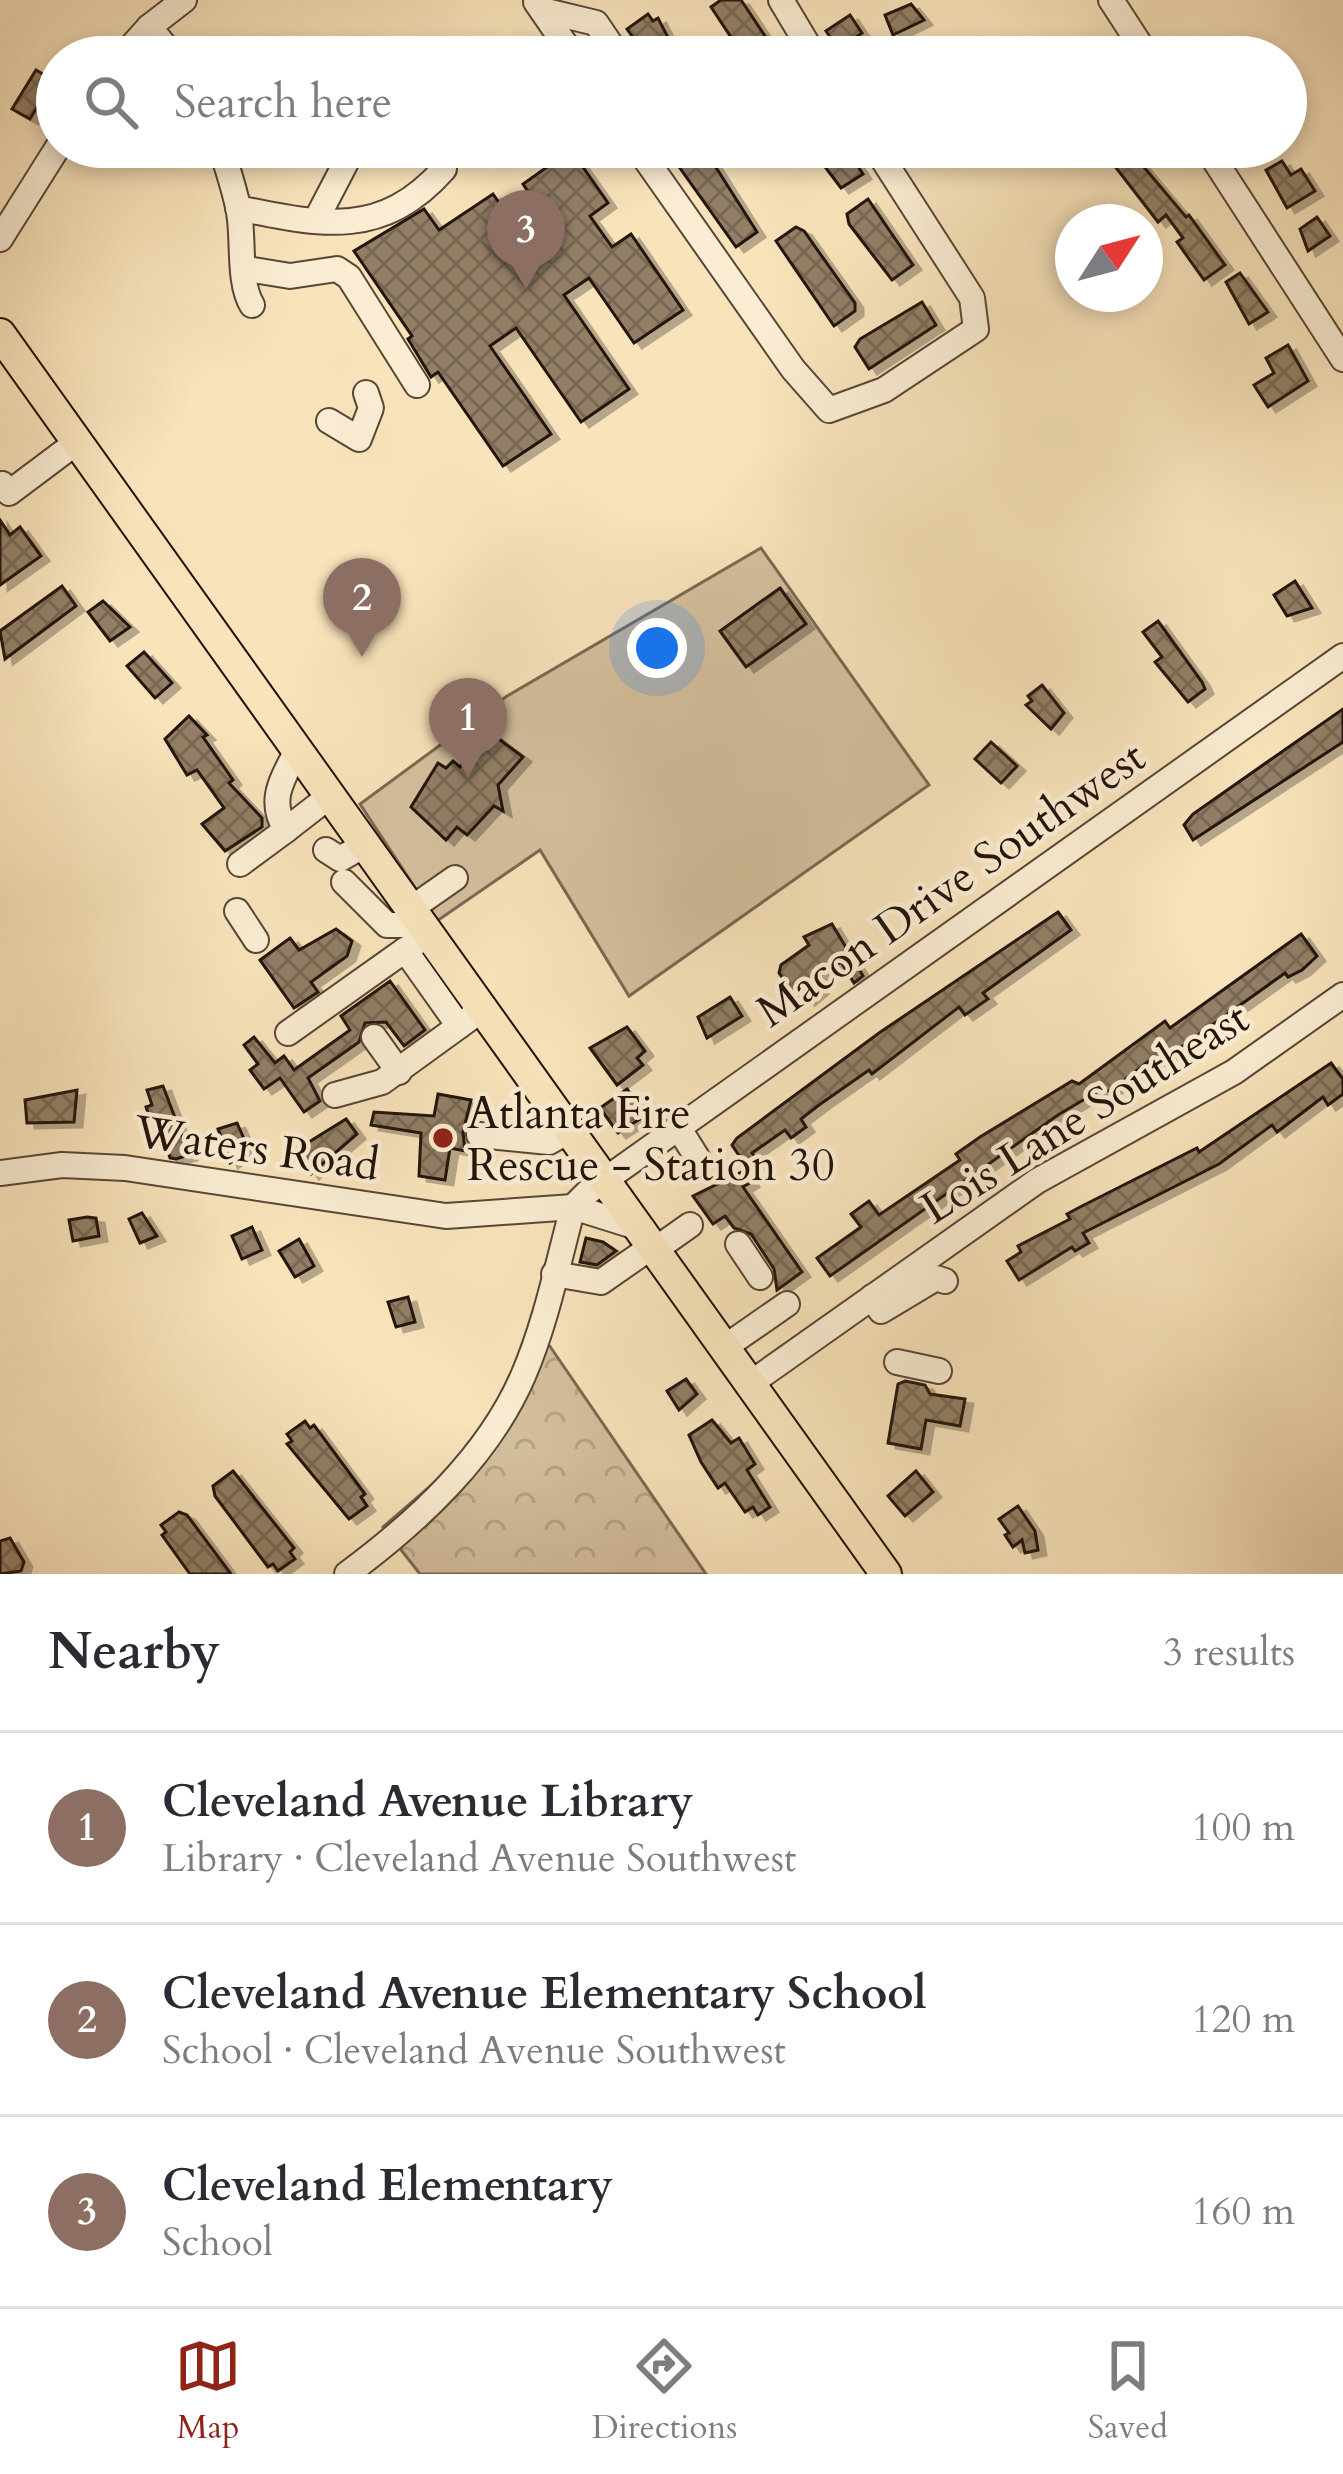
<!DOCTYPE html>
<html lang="en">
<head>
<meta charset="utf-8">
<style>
  body { margin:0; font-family:Cardo,serif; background:#f7f7f7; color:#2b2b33 }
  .compass { position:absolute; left:1055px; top:204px; width:108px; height:108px; border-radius:50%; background:#fff; box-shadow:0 6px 18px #0003; rotate:54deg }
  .you { position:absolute; left:657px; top:648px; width:42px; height:42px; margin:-30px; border:9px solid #fff; border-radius:50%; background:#1a73e8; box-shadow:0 0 0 18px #1a73e833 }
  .badge { display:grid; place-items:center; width:78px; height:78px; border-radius:50%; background:#8f2418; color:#fff; font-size:39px; font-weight:700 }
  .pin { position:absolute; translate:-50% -99px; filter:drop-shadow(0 3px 6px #0008) }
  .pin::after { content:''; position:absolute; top:63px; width:42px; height:36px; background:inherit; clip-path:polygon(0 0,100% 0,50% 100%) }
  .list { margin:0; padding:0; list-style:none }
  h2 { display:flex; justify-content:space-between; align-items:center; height:156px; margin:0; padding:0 48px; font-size:51px }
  h2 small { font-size:39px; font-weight:400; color:#7c7c81 }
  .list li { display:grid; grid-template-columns:78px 1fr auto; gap:36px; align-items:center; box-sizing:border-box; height:192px; padding:0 48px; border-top:3px solid #e1e1e2 }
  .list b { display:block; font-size:45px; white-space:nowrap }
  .list p { margin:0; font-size:39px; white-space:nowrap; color:#7c7c81 }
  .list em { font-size:39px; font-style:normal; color:#7c7c81 }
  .icon { flex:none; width:66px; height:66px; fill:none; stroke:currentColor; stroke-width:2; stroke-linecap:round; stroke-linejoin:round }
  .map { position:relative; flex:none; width:1343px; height:1574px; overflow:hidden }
  .search { position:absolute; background:#fff; box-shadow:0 6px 18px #0003; left:36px; right:36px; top:36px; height:132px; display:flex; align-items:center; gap:30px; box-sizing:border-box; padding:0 42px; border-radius:66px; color:#7c7c81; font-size:45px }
  .sheet { height:732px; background:#fff }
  nav { display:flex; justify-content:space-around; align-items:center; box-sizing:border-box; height:168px; border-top:3px solid #e1e1e2; background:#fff; font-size:33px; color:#7c7c81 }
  nav a { display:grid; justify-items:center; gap:6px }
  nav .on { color:#8f2418 }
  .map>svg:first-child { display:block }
  .forest { fill:url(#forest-crowns); stroke:#7c6853; stroke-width:3 }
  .park { fill:#d4bf9d; stroke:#7c6853; stroke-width:3 }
  .building { fill:url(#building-cross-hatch); stroke:#231209; stroke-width:3; filter:url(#shadow) }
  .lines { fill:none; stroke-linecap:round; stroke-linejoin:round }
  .minor-casing { stroke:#584636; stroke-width:28 }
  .major-casing { stroke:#231209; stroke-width:34 }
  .minor { stroke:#faedd3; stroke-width:24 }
  .major { stroke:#f8e3bb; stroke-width:30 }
  .poi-dot { fill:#8f2418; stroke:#faedd3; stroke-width:4.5 }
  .labels { text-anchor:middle; stroke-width:9; stroke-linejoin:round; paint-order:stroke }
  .street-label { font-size:45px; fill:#231209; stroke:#faedd3 }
  .poi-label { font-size:45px; fill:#231209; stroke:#faedd3; text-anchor:start }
</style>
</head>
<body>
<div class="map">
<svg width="1343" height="1574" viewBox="0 0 1343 1574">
  <defs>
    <pattern id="forest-crowns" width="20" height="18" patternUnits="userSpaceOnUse" patternTransform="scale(3)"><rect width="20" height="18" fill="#d4bf9d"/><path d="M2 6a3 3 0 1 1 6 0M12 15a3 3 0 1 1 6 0" fill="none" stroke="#b6a386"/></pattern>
    <pattern id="building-cross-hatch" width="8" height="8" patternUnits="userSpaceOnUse" patternTransform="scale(3)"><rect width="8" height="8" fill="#927f66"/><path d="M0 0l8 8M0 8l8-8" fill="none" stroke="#776752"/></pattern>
    <filter id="shadow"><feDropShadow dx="8" dy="5" stdDeviation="0" flood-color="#0004"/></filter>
  </defs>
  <rect width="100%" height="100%" fill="#f8e3bb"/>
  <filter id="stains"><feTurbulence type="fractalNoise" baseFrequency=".00167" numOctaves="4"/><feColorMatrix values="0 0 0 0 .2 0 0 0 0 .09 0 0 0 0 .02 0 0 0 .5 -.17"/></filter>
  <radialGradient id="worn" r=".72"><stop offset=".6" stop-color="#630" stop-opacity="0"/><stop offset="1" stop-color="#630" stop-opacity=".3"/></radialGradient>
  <polygon class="forest" points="536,1326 706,1574 420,1574 383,1527 478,1445"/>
  <polygon class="park" points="761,548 929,785 629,996 540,850 437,921 360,804 507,696"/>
  <g class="building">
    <polygon points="721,0 741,0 779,57 744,57 711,7"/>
    <polygon points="911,4 924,20 893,35 885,15"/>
    <polygon points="648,14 653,21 658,18 678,57 647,57 627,29"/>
    <polygon points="850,15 862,33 838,49 826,31"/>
    <polygon points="36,70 53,80 30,119 12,109"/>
    <polygon points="665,147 703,147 757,232 736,247"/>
    <polygon points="810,147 845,147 863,174 841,188"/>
    <polygon points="1100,147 1127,147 1186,217 1189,215 1225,265 1204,280 1177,242 1183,238 1166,215 1158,222"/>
    <polygon points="571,150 608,203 590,216 612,247 631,234 683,310 634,343 589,278 564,295 629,389 581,422 516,328 490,346 551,434 503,466 438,372 431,377 408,339 412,336 354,251 424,209 439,230 493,194 528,245 553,227 523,184"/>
    <polygon points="1282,161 1291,175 1301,169 1315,191 1287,208 1266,170"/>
    <polygon points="868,199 913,265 892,280 849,224 847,214"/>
    <polygon points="1317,217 1330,236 1308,251 1300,229"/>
    <polygon points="796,227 804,231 855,303 855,311 834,326 776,241"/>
    <polygon points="1240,273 1268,312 1249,324 1226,282"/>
    <polygon points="922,302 936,325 869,369 855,347 860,339"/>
    <polygon points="1288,345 1308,381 1268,407 1254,385 1274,373 1266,358"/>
    <polygon points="0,520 10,535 20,527 41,556 0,585"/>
    <polygon points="1295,581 1312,608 1287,616 1274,595"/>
    <polygon points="62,586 76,606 5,659 0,631"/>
    <polygon points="780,588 806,624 746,667 720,631"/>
    <polygon points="103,601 130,627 110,641 88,612"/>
    <polygon points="1158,621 1202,682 1205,689 1188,702 1155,662 1162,657 1143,632"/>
    <polygon points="144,652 172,683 155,698 127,666"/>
    <polygon points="1042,685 1064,713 1051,729 1026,705 1032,701 1028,696"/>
    <polygon points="1343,709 1343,742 1193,840 1184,825 1193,814"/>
    <polygon points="189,716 207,735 203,737 233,780 229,783 262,818 262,827 225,851 202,824 224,808 197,770 187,775 165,739"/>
    <polygon points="487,730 523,757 498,785 503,811 494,806 467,835 457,827 446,840 411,807 438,763 446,768 453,761 460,767"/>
    <polygon points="991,742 1017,766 1001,783 975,759"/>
    <polygon points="1058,912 1071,930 983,993 988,999 965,1015 959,1007 872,1074 869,1070 819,1105 801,1119 806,1127 791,1138 785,1130 752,1153 758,1162 748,1169 732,1145 737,1138 879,1033"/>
    <polygon points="832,924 863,976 854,983 841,962 813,979 820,989 807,1000 803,994 797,998 779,973 781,965 809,945 804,937"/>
    <polygon points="336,929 352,941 347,956 311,982 318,992 294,1008 260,960 290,938 299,950"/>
    <polygon points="1301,934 1317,956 1302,970 1288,977 1285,973 1166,1058 1148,1062 1110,1091 1100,1090 1058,1115 830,1276 817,1258 861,1227 851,1214 869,1201 879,1215 960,1160 956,1154 980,1137 1072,1081 1079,1084 1165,1021 1170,1028"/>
    <polygon points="390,981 425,1030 404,1046 386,1022 365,1023 359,1042 308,1078 320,1101 304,1112 280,1078 264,1089 250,1070 258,1064 244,1045 254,1037 275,1063 284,1056 294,1070 350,1030 341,1016"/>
    <polygon points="730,997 742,1016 707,1038 698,1017"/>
    <polygon points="627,1027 645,1051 637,1058 643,1065 617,1085 590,1048"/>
    <polygon points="1331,1063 1343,1079 1343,1094 1328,1105 1323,1097 1277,1132 1272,1125 1219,1164 1083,1233 1089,1243 1075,1251 1072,1247 1019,1280 1007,1261 1021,1252 1018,1246 1070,1219 1067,1214 1082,1206 1197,1148 1199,1152"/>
    <polygon points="163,1086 189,1155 176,1159 170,1158 157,1117 150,1119 146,1107 152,1105 147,1090"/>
    <polygon points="627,1089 646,1115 618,1133 600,1108"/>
    <polygon points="77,1090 74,1122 27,1123 25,1100"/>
    <polygon points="438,1094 471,1100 463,1132 465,1151 450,1148 445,1180 419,1176 421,1133 371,1125 374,1112 434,1116"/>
    <polygon points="346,1119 357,1134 311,1174 296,1150"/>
    <polygon points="237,1123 249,1150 230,1163 218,1129"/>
    <polygon points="744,1171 751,1182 743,1187 802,1272 777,1290 774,1269 751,1234 734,1228 725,1216 713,1224 693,1196"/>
    <polygon points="142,1213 157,1236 140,1243 129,1219"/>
    <polygon points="87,1217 96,1218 99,1236 73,1241 69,1220"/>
    <polygon points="252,1227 262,1250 242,1259 232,1236"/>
    <polygon points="586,1238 603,1242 616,1251 597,1265 580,1262"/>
    <polygon points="299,1239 314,1266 295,1277 279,1251"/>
    <polygon points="408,1297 415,1322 396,1327 388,1302"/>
    <polygon points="686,1379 697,1394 679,1410 667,1391"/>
    <polygon points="905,1381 925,1385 930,1394 965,1399 960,1426 926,1420 921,1449 888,1443 898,1384"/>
    <polygon points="712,1420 731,1443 739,1438 755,1464 747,1470 770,1507 758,1515 753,1507 745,1512 725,1483 718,1488 701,1462 689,1435"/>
    <polygon points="305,1421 310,1428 314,1425 365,1494 361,1497 367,1506 349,1519 287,1444 292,1441 287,1434"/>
    <polygon points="233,1471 294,1548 290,1552 295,1559 278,1571 273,1564 268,1567 215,1496 213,1486"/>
    <polygon points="916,1471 933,1492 905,1516 888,1496"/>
    <polygon points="1018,1506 1035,1531 1038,1550 1025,1553 1022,1540 1013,1547 1005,1535 1009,1533 999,1519"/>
    <polygon points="179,1512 187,1515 231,1574 190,1574 162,1535 166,1532 161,1525"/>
    <polygon points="10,1538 24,1562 21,1571 0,1574 0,1541"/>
  </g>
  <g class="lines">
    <defs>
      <g id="minor">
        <polyline points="781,0 815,57"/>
        <polyline points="1111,0 1148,57"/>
        <polyline points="536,2 574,57"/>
        <polyline points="542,10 596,23 619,57"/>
        <polyline points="149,27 174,57"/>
        <polyline points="122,57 149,27 184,0"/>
        <path d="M221,147C227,168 235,190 239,212C244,240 238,282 252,305"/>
        <polyline points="637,147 793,369 829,410 884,390 976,329 972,298 875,147"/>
        <polyline points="1206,147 1343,359"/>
        <path d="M238,208C321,225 382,239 444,169V147"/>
        <polyline points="317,218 354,147"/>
        <polyline points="0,239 58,147"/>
        <polyline points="247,269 290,276 337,269 349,277 417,385"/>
        <polyline points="329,421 359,439 371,408 366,393"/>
        <polyline points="2,484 9,493 77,442"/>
        <path d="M298,748C283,779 267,799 286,830L331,795"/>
        <polyline points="326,850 340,859 366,844"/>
        <polyline points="240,864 286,830"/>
        <polyline points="344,882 387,925 405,925 419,916"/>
        <polyline points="412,908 455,878"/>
        <polyline points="237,911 256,940"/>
        <polyline points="416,943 405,950 459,1026"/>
        <polyline points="288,1033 405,950"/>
        <polyline points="374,1037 399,1072"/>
        <polyline points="335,1095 382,1082 484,1008"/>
        <polyline points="678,1127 698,1159"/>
        <polyline points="479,1135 549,1142 572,1129"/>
        <polyline points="0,1173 62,1165 125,1168 446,1216 573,1207 643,1229"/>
        <polyline points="738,1244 760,1277"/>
        <polyline points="656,1249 690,1225"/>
        <polyline points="554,1274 601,1282 654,1245"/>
        <polyline points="872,1297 881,1311 936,1278 945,1281"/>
        <polyline points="725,1347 787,1304"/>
        <polyline points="897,1362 939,1371"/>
        <polyline points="751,1383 1037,1181 1234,1072 1343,995"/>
        <path d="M347,1574C417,1522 488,1457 523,1376C546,1323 558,1263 573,1207L588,1192L1343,656"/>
      </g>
      <polyline id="major" points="0,334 886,1574"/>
    </defs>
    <use href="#minor" class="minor-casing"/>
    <use href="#major" class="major-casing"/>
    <use href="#minor" class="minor"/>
    <use href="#major" class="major"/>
  </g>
  <circle class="poi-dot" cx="443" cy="1138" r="12"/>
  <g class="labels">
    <g class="street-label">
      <text transform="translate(950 883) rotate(-35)" y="16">Macon Drive Southwest</text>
      <text transform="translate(1084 1112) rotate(-32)" y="16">Lois Lane Southeast</text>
      <text transform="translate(257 1147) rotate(8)" y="16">Waters Road</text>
    </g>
    <g class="poi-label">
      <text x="467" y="1128">Atlanta Fire<tspan x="467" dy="52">Rescue - Station 30</tspan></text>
    </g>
  </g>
  <rect width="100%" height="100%" filter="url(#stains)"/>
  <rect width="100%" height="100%" fill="url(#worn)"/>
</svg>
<svg class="compass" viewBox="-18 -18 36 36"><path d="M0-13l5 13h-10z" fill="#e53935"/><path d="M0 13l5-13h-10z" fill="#7c7c81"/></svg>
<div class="you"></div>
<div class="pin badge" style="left:468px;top:777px;background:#8d6e63">1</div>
<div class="pin badge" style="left:362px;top:657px;background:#8d6e63">2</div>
<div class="pin badge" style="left:526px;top:289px;background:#8d6e63">3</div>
<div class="search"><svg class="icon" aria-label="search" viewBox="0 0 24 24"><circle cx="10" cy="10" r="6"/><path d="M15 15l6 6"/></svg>Search here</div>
</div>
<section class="sheet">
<h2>Nearby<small>3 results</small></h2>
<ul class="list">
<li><span class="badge" style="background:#8d6e63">1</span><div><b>Cleveland Avenue Library</b><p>Library · Cleveland Avenue Southwest</p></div><em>100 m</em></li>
<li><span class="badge" style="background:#8d6e63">2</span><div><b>Cleveland Avenue Elementary School</b><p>School · Cleveland Avenue Southwest</p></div><em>120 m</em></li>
<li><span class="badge" style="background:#8d6e63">3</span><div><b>Cleveland Elementary</b><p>School</p></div><em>160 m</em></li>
</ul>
</section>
<nav>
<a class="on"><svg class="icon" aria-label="map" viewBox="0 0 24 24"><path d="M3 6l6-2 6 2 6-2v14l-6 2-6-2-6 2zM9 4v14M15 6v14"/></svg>Map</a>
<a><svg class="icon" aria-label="directions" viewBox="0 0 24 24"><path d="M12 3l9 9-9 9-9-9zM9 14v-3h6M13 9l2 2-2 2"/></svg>Directions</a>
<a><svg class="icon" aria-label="saved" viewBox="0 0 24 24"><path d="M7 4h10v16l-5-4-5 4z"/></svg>Saved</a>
</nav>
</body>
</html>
